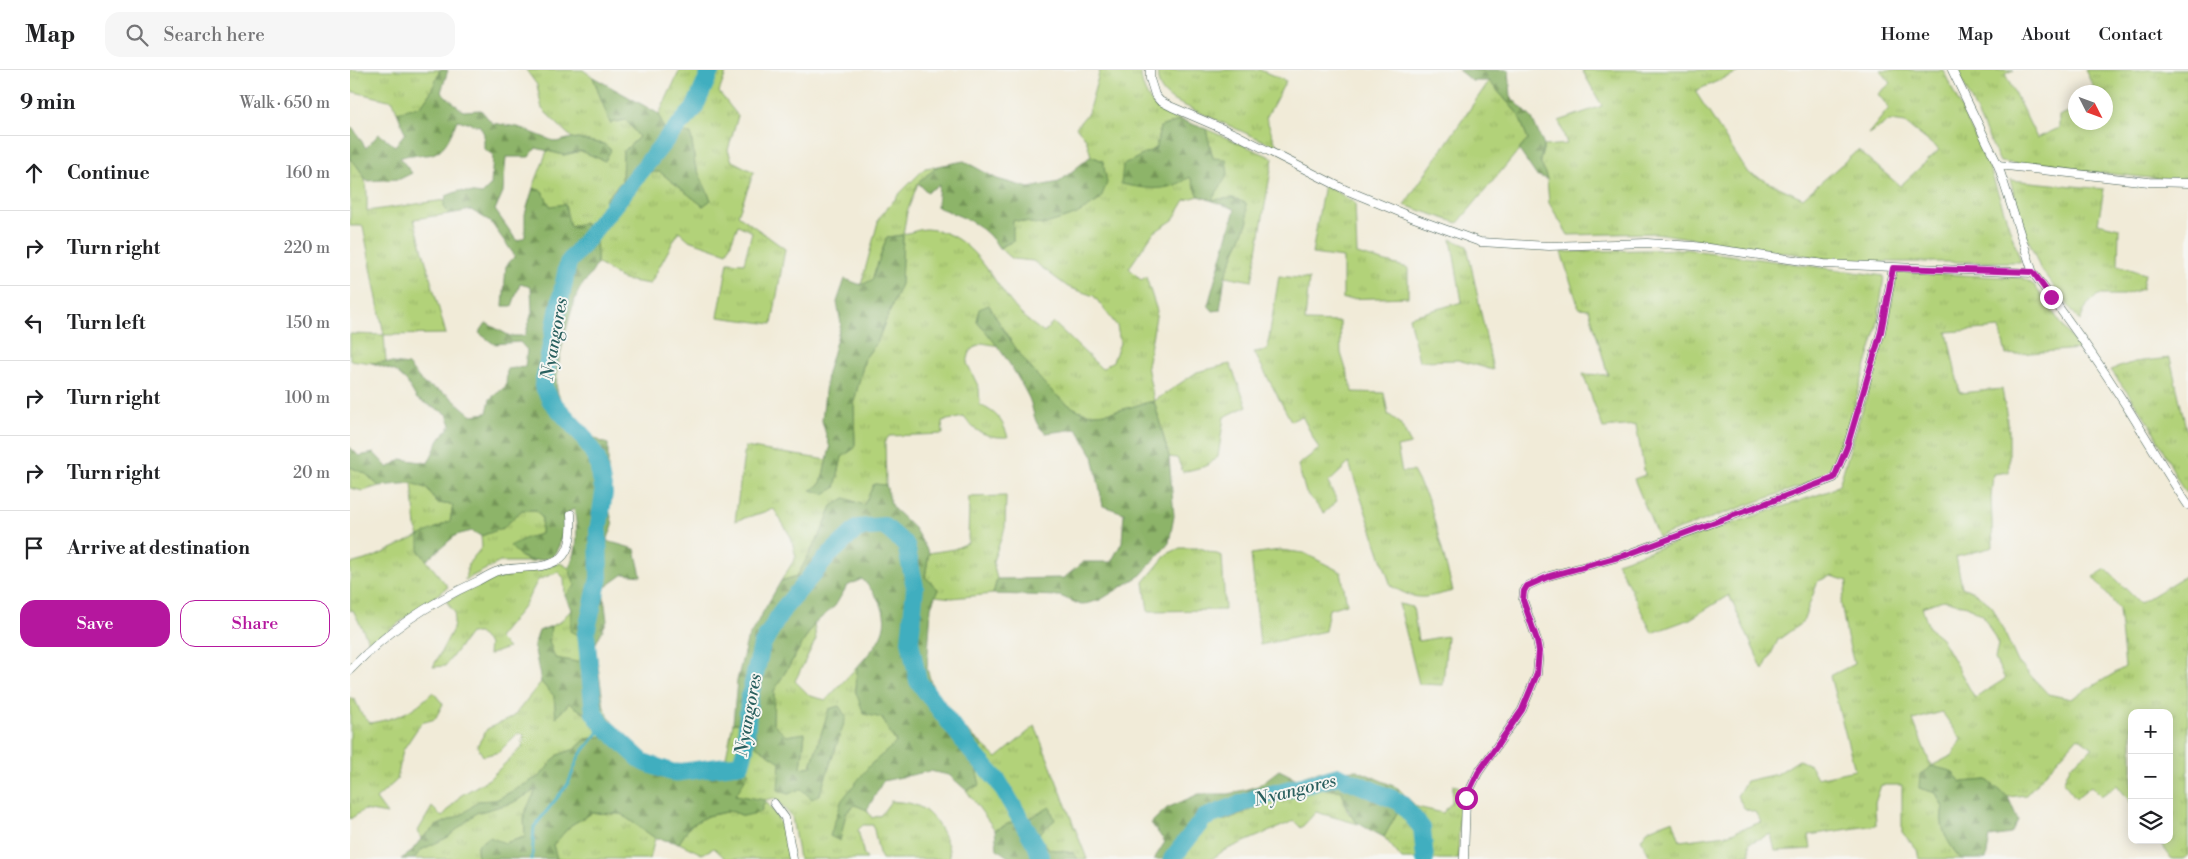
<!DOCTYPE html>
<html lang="en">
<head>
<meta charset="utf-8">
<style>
  body { margin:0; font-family:"Libre Bodoni",serif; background:#f6f6f6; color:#202124 }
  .controls { position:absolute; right:15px; bottom:15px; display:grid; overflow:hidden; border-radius:10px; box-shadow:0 2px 12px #0003 }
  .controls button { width:45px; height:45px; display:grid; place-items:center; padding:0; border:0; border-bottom:1px solid #e0e0e0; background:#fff; color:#202124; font:25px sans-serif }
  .compass { position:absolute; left:1718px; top:15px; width:45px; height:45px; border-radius:50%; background:#fff; box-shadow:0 2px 12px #0003; rotate:132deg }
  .stop { position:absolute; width:15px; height:15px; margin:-11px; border:4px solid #b5179e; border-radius:50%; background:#fff }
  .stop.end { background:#b5179e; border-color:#fff; box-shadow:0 1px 5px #0008 }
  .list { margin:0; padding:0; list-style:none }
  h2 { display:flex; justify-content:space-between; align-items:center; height:65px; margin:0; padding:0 20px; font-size:21px }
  h2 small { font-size:16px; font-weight:400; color:#757577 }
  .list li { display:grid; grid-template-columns:32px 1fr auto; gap:15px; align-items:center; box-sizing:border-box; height:75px; padding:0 20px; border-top:1px solid #e0e0e0 }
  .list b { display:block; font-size:19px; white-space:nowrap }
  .list em { font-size:16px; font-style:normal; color:#757577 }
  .actions { display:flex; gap:10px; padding:15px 20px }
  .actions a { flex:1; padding:11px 0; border:1px solid #b5179e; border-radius:15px; text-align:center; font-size:18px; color:#b5179e }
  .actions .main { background:#b5179e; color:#fff }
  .icon { flex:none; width:28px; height:28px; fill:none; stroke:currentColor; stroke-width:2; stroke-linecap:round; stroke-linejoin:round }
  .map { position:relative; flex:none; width:1838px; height:789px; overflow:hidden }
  header { display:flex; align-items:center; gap:30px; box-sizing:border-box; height:70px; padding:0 25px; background:#fff; border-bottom:1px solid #e0e0e0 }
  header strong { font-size:24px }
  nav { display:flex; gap:28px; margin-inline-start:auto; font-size:18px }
  .search { width:350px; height:45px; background:#f6f6f6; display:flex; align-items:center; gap:12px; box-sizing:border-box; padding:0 18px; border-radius:15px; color:#757577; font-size:19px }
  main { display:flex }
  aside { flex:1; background:#fff }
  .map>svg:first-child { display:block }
  .grass { fill:url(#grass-tufts); stroke:#688856; fill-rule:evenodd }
  .forest { fill:url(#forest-firs); stroke:#56784e }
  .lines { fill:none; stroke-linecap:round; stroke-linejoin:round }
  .stream { stroke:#41aebf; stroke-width:3 }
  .river { stroke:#41aebf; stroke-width:18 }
  .street-casing { stroke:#3e574d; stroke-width:9 }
  .street { stroke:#fff; stroke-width:8 }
  .route { stroke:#b5179e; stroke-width:6 }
  .labels { text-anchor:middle; stroke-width:4; stroke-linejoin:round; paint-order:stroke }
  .water-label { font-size:18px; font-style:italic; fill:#295f5e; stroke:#f6f6f2 }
</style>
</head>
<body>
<header>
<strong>Map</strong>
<div class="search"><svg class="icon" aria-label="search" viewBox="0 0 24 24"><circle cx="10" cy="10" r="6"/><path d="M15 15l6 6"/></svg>Search here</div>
<nav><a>Home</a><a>Map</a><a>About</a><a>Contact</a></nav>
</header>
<main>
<aside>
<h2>9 min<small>Walk · 650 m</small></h2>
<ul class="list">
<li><svg class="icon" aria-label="ahead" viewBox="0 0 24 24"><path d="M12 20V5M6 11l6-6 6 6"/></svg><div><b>Continue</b></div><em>160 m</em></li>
<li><svg class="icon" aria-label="right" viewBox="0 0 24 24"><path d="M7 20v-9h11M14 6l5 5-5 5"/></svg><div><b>Turn right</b></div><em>220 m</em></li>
<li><svg class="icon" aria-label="left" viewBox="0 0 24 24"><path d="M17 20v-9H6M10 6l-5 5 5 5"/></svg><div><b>Turn left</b></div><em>150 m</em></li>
<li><svg class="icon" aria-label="right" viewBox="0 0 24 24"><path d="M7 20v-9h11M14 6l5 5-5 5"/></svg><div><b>Turn right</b></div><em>100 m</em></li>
<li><svg class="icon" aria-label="right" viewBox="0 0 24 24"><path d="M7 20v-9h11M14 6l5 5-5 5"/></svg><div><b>Turn right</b></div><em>20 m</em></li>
<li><svg class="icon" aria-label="arrive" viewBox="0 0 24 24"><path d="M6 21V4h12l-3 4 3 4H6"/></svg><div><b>Arrive at destination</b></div></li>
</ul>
<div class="actions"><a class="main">Save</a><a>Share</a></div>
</aside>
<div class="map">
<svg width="1838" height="789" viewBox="0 0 1838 789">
  <defs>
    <pattern id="grass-tufts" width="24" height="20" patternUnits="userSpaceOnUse" patternTransform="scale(1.25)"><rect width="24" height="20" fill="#b2d279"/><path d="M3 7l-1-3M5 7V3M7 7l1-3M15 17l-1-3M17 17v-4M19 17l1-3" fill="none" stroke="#99b569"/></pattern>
    <pattern id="forest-firs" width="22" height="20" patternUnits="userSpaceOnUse" patternTransform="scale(1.25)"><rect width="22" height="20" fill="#8db469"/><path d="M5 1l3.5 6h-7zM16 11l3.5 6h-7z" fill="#739457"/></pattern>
  </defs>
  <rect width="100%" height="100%" fill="#f6f6f2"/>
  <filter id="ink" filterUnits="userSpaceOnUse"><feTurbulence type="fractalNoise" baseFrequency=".02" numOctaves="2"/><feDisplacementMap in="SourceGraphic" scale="10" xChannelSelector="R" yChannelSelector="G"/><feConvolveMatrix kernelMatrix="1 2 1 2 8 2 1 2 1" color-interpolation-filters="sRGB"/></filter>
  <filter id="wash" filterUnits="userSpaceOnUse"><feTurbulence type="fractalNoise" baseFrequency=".0096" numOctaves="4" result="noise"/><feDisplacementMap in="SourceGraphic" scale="20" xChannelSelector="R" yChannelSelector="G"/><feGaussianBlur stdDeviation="1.12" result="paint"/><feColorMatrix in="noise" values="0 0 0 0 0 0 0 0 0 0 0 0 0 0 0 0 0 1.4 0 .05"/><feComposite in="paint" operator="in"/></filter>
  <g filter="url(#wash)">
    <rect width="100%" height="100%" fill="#f1ebd8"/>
    <g class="grass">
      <polygon points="0,0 90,0 82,20 71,36 47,42 43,31 0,21"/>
      <polygon points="176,0 233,0 243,7 260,53 276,50 289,67 273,82 272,111 255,130 259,135 286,102 310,102 353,136 361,130 345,95 341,65 314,60 309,44 330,0 377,0 369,22 388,46 378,80 382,91 404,102 388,145 435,179 422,254 368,247 378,192 394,193 402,162 388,155 377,183 339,170 329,161 300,214 274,210 247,193 246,168 234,153 220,157 200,136 192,121 183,118 197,81 214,85 231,81 255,91 254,74 222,68 192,39 187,15"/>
      <path d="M750,0H791C790,13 797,31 809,40C815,44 824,47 831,50L810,57L806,78L773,95L840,107L849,126L835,130L823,150L803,163L779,198L791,210L796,207L807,241L797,296L804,331L847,302L880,294L897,336L874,347L868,387L856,396L833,402L827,388L819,387L804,331C785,335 765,343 747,344C706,346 656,267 638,235L627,252L649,276L632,273L620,281L617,293L629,318L630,335C647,343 652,349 658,367C639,368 625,363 614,347L592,351L593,364L539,366L535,372L536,415L524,414L514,435L482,436L472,461L447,506L431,511L446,487L441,467L424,439L385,451L395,377L477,390L471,413L485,418L492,387L505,377L504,332L515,288L527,272L551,214L553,165L537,167L522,210L511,215L529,148L551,122L575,98L588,96L568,113L557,142L553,164C560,163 569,159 576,159C624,161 642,213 670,243C677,251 687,257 694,263L703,252L752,299L763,291L770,273L767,256L744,226L718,217L683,191L663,189L649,178L663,171L662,150L693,155L753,91L741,86L736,69L726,57L738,43Z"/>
      <path d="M808,0H910L936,11L916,48L927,77L824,31C812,23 806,15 808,0Z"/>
      <polygon points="1232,0 1393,0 1345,21 1398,103 1453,128 1508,80 1550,116 1589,80 1555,53 1540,51 1518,64 1539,38 1528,24 1541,13 1530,0 1593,0 1639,96 1671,192 1498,192 1305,163 1218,165 1199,133 1197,109 1190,91 1194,76 1217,74 1209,51 1252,36"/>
      <polygon points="1607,0 1664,0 1655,4 1687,68 1709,58 1709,46 1725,39 1726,52 1756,52 1756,22 1746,22 1735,0 1838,0 1838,110 1800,108 1650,92"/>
      <polygon points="1139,11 1168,44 1178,69 1108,153 1054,135"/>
      <polygon points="856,59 923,88 902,211 875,206 898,151 883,128 862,130 863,88"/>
      <path d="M0,89C19,106 17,118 17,141L95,130L94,136L99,144L64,149L96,264L34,265L36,292L22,293L0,290V264L34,265L13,156H0Z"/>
      <polygon points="1660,110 1754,119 1748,153 1769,158 1768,195 1795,204 1792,219 1773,225 1748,225 1737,235 1730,251 1690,198 1675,161"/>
      <polygon points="974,114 1005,133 1007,184 1058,198 1058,227 993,229 993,188 962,184"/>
      <polygon points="1101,169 1117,176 1143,300 1108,290 1069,291 1059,247 1112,232"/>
      <polygon points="1335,179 1534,206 1527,258 1487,394 1479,406 1308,467 1284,409 1295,405 1286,355 1253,358 1233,304 1258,305 1239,239 1229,238 1211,182"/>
      <path d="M1547,202L1673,208L1684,215L1729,279L1656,285L1650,258L1597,262L1610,323L1652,319L1659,360V402L1643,404L1641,428L1643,477L1606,487L1612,517L1626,523L1642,536L1668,592L1698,624L1721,629L1775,597L1769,539L1743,507L1756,499L1790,533L1838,504V786L1834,789H1822L1808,770H1819V643H1782V734L1767,715L1751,726L1741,716L1726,728L1713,712L1721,695L1743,678L1728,667L1676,725L1658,727L1637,710L1611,712L1601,701L1569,718L1586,723L1593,737C1588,756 1598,774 1611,789H1569L1567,780L1552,762V715H1531L1525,733L1526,755L1459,765L1461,779L1425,781L1421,764L1399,773L1400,784L1375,789H1301L1291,769L1299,759L1323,750L1330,771L1376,765L1411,752L1405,742L1395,739L1387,726L1396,711L1427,704L1449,690L1460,695L1467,708L1505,700L1480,606L1504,594L1497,567L1491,533L1498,511L1481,506L1468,511L1453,552L1428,570L1413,600L1379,525L1340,549L1302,563L1267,492L1479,421L1489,415L1537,260ZM1593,530L1617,536L1633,545L1648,574L1645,589L1655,609L1625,628L1591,568L1579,558L1572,537ZM1592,642L1611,669L1603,685L1581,696L1563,650Z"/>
      <path d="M929,206L959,209L955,251L990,252L991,283L1003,322L1034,323L1038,344L1050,353L1061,374L1047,377L1052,402L1063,401L1079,431L1103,521C1073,528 1069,532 1041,516L999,393L978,413L987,431L974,443L956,423L948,395L969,379L952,346L941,351L904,282L917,280Z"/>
      <polygon points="1820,288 1838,367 1838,425 1831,416 1800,354 1761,300 1784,292"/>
      <polygon points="0,397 16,404 29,416 13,421 0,418"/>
      <polygon points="62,412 78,419 87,433 103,435 100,451 69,481 98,517 20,574 3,540 0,541 0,494 22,488 69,466 66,458"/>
      <polygon points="656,426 655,458 643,491 647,509 643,524 602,528 585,526 588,519 575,507 579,483 604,479 618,473 619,427"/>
      <polygon points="172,440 186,440 192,448 191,464 176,468 170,487 184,492 150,492 115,510 118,494 132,477 131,466 153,458"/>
      <polygon points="830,478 850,478 872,486 875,540 798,541 794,512 817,484"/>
      <polygon points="930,480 954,483 991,502 997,534 979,539 975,561 910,575 901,484"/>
      <polygon points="210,493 219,498 225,516 215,526 214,508 208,502 188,510 174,536 148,568 158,578 138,585 139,574 129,563 120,563 95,596 83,597 103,559 105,543 96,531 151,502 186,501"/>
      <polygon points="1049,534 1063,537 1068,571 1097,566 1093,615 1069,614"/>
      <polygon points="222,539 245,575 227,592 204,588 199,571 201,556 210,552"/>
      <path d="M464,554L466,569L445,611L460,626L476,630L507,597L506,623L532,648L547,673L520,695L480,766L490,770L496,743L505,735L517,740L522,748L531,745L541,731C549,732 558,732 565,735C584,741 600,771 600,789H532L529,783L523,755H513L508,760L514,785L517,789H449L442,747L425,728L415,730C433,753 435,760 438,789H376L364,778L352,784L329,773L340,756L357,746L381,741L394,746L386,725L385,689L375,692L383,653L404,654L406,676L431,692L438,724L451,719L470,724L496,647L489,636L479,639L461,696L451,698L455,664L436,666L423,653L424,621Z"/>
      <polygon points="191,612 204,626 206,648 219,633 234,643 254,638 269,664 236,669 225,679 208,685 190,706 146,730 128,731 113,744 86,756 71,769 68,761 82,737 92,747 110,726 139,709 172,677 174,664 167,664 149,682 133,686 127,676 137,659 163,647"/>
      <path d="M83,622L93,634L85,649L71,653L53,680L47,710L26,729L37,744L14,740L0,749V628L5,630L11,643L20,653C49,648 62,642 83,622Z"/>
      <polygon points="685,656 737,789 728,789 723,783 699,779 678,749 664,751 645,760 616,720 630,715 625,694 633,675 647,688"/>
      <polygon points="966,702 970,718 992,721 997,741 1008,754 966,742 951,758 944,751 873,781 862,789 818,789 830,770 848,750 876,750 924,730 942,727 953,721 947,709"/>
      <polygon points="1103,715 1110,717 1108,789 1052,789 1034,767 1049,739 1048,718 1067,737 1093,743 1102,732"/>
      <polygon points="187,719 174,744 175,767 154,773 127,775 128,789 64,789 71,780 98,767 126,743 162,733"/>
      <polygon points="242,743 271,744 305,768 300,789 207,789 203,775 221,755"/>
    </g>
    <g class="forest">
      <path d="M90,0H98L91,22L113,41L131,40L142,53L168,57L206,72L222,68L254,74L261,80L255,91L231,81L214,85L186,78L179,87H156L153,122L145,140L167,171L175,167V144L183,118L192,121L200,136L215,134L220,157L234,153C245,167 248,172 247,191C246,201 234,211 229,220C221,235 203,305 207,320C211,339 240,370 258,374V435L263,455L257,471L285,479L291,506L274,504L253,519L257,551L245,575L254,638L234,643L219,633L206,648L204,626L191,612L184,575L189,561L201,556L199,571L205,588L227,592L245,575L220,561L222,539L215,526L225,516L219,498C229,479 228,459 224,439L219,442C216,459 212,472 203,487C181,493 175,492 160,476L176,468L191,464L192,448L186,440H172L153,458L131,466L122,461L106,465L77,490L69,481V466L100,451L103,435L87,433L78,419L62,413L29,416L16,404L0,397V377L9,386L24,383L38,398L51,389L78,393L89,370L101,355L97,344L67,329L57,312L45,301L22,293L36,292L58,295L74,314L98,325L121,345L137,343L140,329L156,316L157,299L175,297L177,280L170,272L144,274L129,263L136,253L160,266H175L182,242L181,217L170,214L162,236H153L156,196L165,186L140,151L121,140L99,144L94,136L96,126L109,121L132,124L141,115L143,85L134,79V64L130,56L107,50C101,65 94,86 74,85C65,85 58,84 50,88L62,103L50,109L17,111L7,96L0,89V57L3,58L16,78L29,64L45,76L55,63L47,42L71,36L82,20Z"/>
      <polygon points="1108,0 1159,0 1161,27 1182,48 1194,76 1190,91 1197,109 1186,105 1169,80 1178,69 1168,44 1139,11 1122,11"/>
      <polygon points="243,7 309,44 314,60 341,64 345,95 361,130 353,136 310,102 286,102 259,135 255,130 272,111 273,82 289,67 276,50 260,53"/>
      <path d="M831,50L856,59L863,88L876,89L878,104L862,130L883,128L896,133L898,151L875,206L870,240L863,241L858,235L885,139L849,126L840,107C817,123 798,119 771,114L773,95L806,78L810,57Z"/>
      <path d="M741,86L753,91L757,113L750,130L725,145L693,155L663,150V171L649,178C633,153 614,148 587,137L589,115L577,122L568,113L588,96L614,91L647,109L679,118L709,112Z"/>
      <polygon points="553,165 551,214 527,272 515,288 504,332 505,378 492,387 485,418 474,424 461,420 471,413 480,378 472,351 477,303 491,254 487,232 495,209 511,215 522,210 537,167"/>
      <path d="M639,235C656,266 707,347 747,344C765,343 785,335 804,331L819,387L824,446L819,473L791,505L750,530L731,535L710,526L643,524L647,509L714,508L733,492H761L772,472L774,443L753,436L743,386L727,359L696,363C682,354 685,340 678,326C664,299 648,274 627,252L629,239Z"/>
      <path d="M524,414L536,415L542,437L564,458L579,483L575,507L588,519L581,537L577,599L585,625L599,645L633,675L625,694L630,715L616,720L599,705L580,701L533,711L517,740L505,735L496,743L490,771L480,766L492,730L520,695L546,673L532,648L514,644L506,623L507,597C538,564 547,546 512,509L497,516L485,536L464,554L424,621L423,653L436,666L455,663L451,698L461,696L479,639L489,636L496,647L470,724L462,729L451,719L438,724L428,720L430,692L406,676L404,654L383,653L387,611L397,570L431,511L447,506L472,461L482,436L495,428L514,435Z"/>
      <polygon points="269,664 297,687 326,697 385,689 399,702 386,725 415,730 411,742 394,746 381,741 357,746 340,756 329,773 305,768 271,744 242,743 221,755 203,775 207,789 128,789 127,775 139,767 155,773 175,767 174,744 186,720 162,733 126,743 98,767 71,780 64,789 51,789 60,783 71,769 86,756 113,744 128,731 146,730 190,706 208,685 225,679 236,669"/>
      <path d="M1581,696L1601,701L1611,712L1637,710L1658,727L1668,750L1661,764L1640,767L1636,789H1611C1598,774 1588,757 1593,737L1586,723L1569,718L1570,705Z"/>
      <polygon points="929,700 947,709 953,721 942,727 924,730 876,750 848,750 830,770 818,789 804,789 815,772 801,753 817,738 849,724 879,724 908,716"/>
      <path d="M1007,700L1048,718L1049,739L1034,767C1005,752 1001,753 992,721L970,718L966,702Z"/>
      <polygon points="700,737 705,750 687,765 699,779 723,783 728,789 661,789 647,779 645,760 664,751 678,749"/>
    </g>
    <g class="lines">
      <polyline class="stream" points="182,789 184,757 218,714 229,686 254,656"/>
      <g class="river">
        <polyline points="361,0 344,39 318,67 218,193 193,315 201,331 233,366 247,389 254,423 248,461 249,508 236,563 244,643 254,656 293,692 324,703 391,694 395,680 399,630 412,575 433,539 479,485 508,458 534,456 556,475 565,517 560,571 568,611 622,682 648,711 686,775 691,789"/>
        <polyline points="822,789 854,748 906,728 989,706 1050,732 1072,758 1075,789"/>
      </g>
    </g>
  </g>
  <g filter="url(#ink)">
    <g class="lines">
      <defs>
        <g id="street">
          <path d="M800,0V9L805,25L810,31L822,37L887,65L996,120L1064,148L1130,172L1199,176L1297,173L1344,176L1474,194L1683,203C1716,246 1748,291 1777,337C1798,370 1816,403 1838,435"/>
          <polyline points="1602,0 1648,95 1683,203"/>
          <polyline points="1648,95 1799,112 1838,113"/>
          <path d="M0,600C38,560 78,534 128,511C134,508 141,503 148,501C167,495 191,501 208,490C222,482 222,458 221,444"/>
          <polyline points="424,733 435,748 443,789"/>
          <polyline points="1114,789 1116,728 1128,703 1172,640 1187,604 1189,581 1187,570 1173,530 1174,521 1177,516 1199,506 1276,485 1484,408 1497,377 1531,262 1543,198"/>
        </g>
      </defs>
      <use href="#street" class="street-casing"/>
      <use href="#street" class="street"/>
    </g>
  </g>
  <g class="lines" filter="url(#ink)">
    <polyline class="route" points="1116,728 1128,703 1172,640 1187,604 1189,581 1187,570 1173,530 1174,521 1177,516 1200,506 1276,485 1484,408 1497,377 1531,262 1543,198 1683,202 1701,227"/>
  </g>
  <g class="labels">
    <g class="water-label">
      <text transform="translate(204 269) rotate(-80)" y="6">Nyangores</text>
      <text transform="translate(398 645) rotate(-80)" y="6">Nyangores</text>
      <text transform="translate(945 720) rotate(-14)" y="6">Nyangores</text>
    </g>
  </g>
</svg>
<div class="controls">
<button>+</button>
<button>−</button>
<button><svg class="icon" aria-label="layers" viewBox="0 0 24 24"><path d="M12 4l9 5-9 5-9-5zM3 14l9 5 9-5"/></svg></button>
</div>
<svg class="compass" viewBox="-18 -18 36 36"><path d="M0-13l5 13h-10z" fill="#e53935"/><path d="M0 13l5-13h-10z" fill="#757577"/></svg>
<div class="stop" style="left:1116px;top:728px"></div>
<div class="stop end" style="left:1701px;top:227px"></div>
</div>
</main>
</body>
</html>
